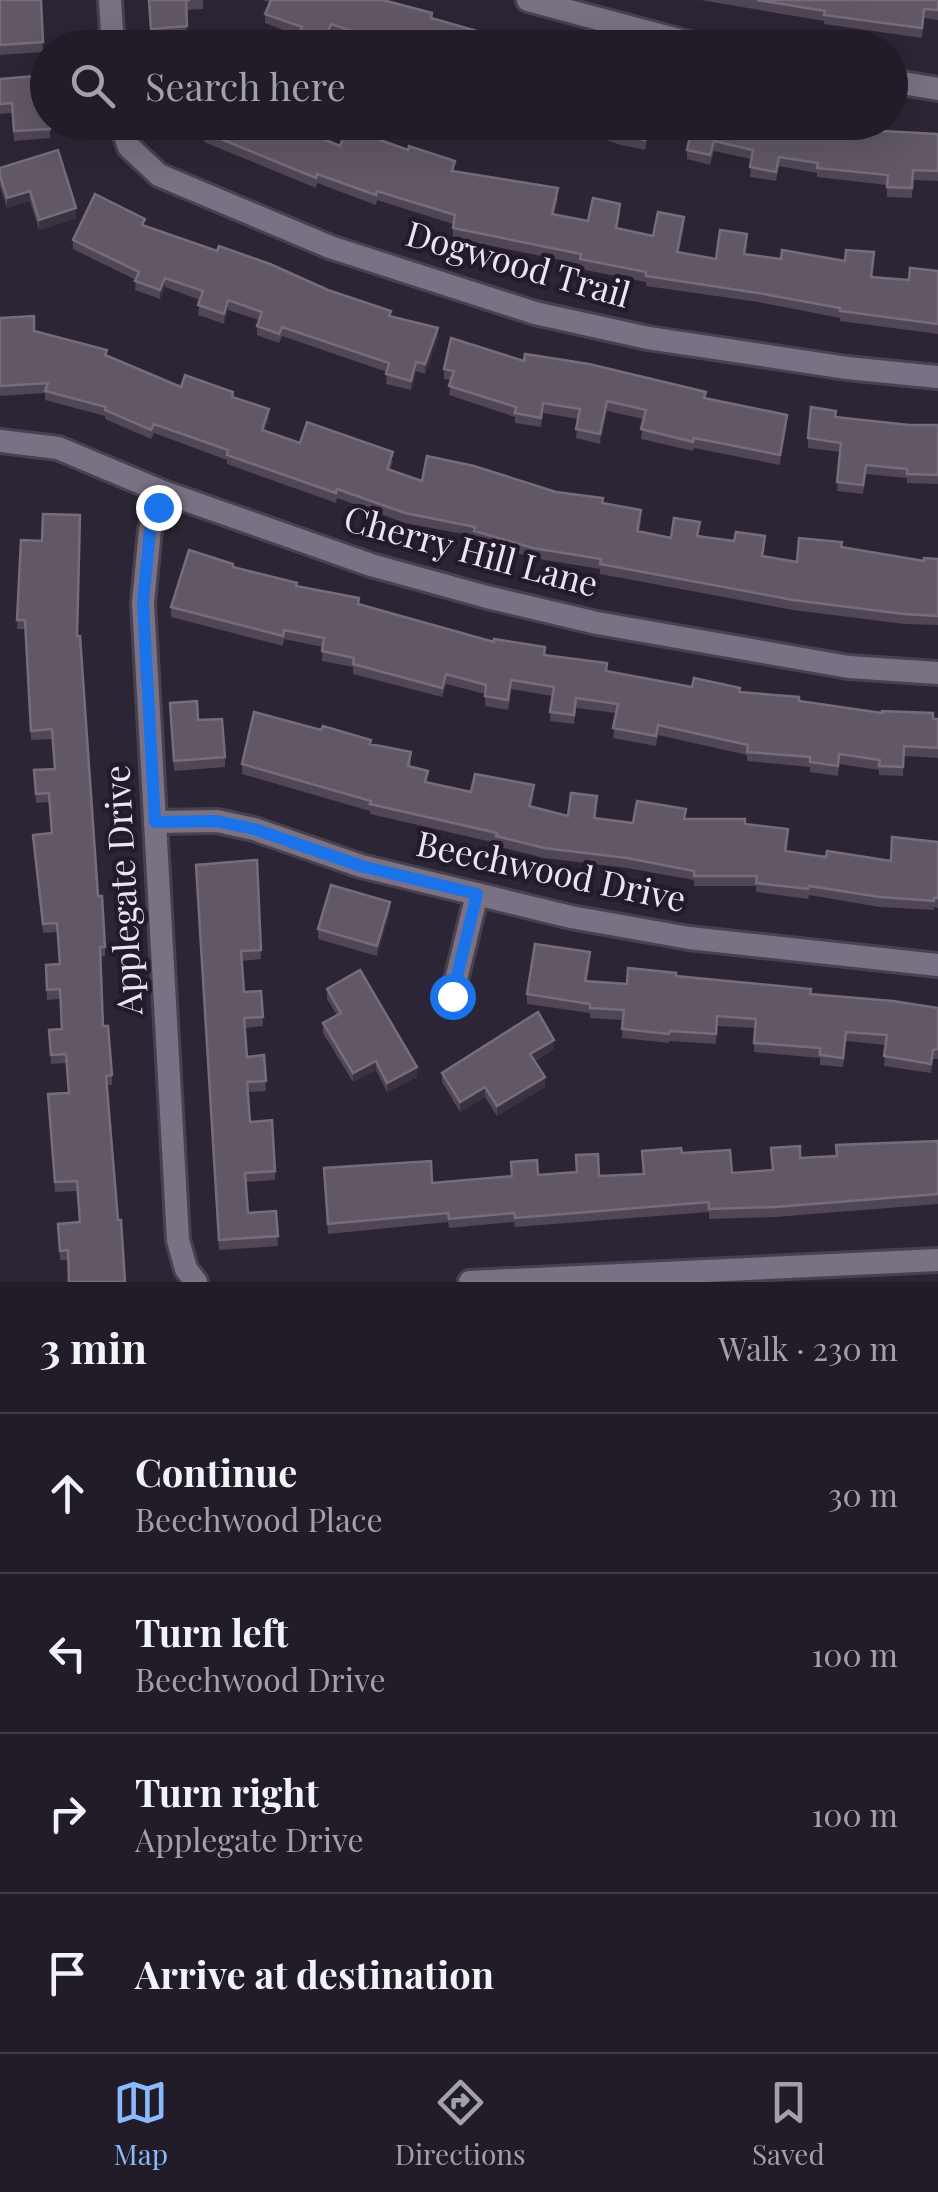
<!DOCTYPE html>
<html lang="en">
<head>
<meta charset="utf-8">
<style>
  body { margin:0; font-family:"Playfair Display",serif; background:#292530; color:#f1f3f6 }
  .stop { position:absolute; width:30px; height:30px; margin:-22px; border:8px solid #1a73e8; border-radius:50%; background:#fff }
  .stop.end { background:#1a73e8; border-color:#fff; box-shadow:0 2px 10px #0008 }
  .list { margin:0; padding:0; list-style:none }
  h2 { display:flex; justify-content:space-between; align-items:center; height:130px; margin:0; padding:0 40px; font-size:42px }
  h2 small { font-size:32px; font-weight:400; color:#a2a1a8 }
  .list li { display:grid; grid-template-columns:65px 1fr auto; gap:30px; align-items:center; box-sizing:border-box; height:160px; padding:0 40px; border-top:2px solid #3e3a45 }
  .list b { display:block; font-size:38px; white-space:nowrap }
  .list p { margin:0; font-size:32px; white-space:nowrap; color:#a2a1a8 }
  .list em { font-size:32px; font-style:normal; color:#a2a1a8 }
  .icon { flex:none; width:55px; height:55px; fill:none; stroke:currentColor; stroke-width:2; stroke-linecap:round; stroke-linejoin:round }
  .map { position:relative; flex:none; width:938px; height:1282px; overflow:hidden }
  .search { position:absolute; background:#211c28; box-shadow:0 10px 40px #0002; left:30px; right:30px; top:30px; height:110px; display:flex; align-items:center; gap:25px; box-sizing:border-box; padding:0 35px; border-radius:55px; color:#a2a1a8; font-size:38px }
  .sheet { height:770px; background:#211c28 }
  nav { display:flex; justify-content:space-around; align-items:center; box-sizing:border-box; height:140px; border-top:2px solid #3e3a45; background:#211c28; font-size:28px; color:#a2a1a8 }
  nav a { display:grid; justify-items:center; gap:5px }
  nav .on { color:#8abafc }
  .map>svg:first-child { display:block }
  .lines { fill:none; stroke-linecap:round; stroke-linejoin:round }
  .minor-casing { stroke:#48424f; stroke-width:28 }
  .minor { stroke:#7a7184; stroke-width:22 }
  .wall { fill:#514655 }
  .shaded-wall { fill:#3b3241 }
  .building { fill:#615765; stroke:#766d7b; stroke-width:2.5 }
  .route { stroke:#1a73e8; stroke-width:12 }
  .labels { text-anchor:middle; stroke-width:9; stroke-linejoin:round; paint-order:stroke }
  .street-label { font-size:35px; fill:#eae5f0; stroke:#231b2b }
</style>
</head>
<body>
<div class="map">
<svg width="938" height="1282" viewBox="0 0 938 1282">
  <rect width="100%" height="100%" fill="#2c2535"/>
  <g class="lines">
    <defs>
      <g id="minor">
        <polyline points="110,0 113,48"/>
        <polyline points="528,0 708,48"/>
        <polyline points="890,81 938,89"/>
        <polyline points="120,122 129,147 159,175 330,247 535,313 648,338 847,368 938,377"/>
        <polyline points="0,441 58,448 163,492 371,565 487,597 597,623 849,667 938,673"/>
        <polyline points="163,492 150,530 143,603 178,1240 186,1269 196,1282"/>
        <polyline points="155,822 217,821 254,829 361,866 571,917 689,938 938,965"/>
        <polyline points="452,996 477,894"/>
        <polyline points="470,1282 938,1260"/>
      </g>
    </defs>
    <use href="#minor" class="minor-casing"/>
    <use href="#minor" class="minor"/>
  </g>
  <g class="wall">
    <polygon points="0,0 41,0 43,52 0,55"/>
    <polygon points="148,0 203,0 203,9 186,10 187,36 151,38"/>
    <polygon points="263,0 383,0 367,46 331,33 326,48 305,48 299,46 299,36 265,23 265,14 270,2"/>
    <polygon points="701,0 938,0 938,20 924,18 922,38 824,24 824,21"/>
    <polygon points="0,79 50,122 50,138 14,141 12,113 0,114"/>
    <polygon points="208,122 311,122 307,132 340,146 454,172 558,198 554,214 588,221 620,214 617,229 653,236 684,226 679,252 716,259 747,244 745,254 781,259 874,262 872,277 909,280 938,271 938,334 840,321 840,318 758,302 646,286 646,282 580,269 580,264 453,238 453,224 377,200 376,205 317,183 316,188 204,142 204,132"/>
    <polygon points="553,122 862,122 862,127 882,131 938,134 938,181 913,180 912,198 887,197 887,185 817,177 817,173 779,166 776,181 750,177 751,159 714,151 710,165 687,159 687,150 691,132 650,125 645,150 621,145"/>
    <polygon points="0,168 76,218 39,230 30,201 7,208 0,186"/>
    <polygon points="145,226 328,290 391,316 438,338 425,374 416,371 411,390 386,384 387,372 282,336 279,343 257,335 257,326 259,320 228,310 224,324 198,315 200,300 165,287 160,299 135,290 136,280 73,249 73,240"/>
    <polygon points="0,318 107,356 181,387 233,397 269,419 265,431 300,443 393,461 390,470 422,481 556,492 603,503 641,520 639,532 671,538 699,536 765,546 763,557 797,562 841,547 924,561 938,559 938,625 904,624 793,610 600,574 600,569 533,558 474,540 474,536 405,523 337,498 336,503 227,464 227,460 154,433 151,439 105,419 105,416 45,400 45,393 0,396"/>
    <polygon points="524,361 706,398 787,425 780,465 694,448 693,451 641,439 644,419 607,411 600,444 576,438 578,419 543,413 541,427 515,423 515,417 449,395 451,380 444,379 444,369"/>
    <polygon points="836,417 909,425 938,425 938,484 907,483 907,478 866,474 863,494 837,491 840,452 808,448 808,438"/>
    <polygon points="21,540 77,636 98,896 105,947 105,956 100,957 103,1026 112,1075 112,1085 107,1085 112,1156 68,1260 60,1260 58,1224 79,1222 77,1191 55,1192 48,1094 68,1093 66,1063 51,1064 49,1030 61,1029 60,999 47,1000 46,965 59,964 57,932 43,933 33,844 33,835 51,834 49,802 36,803 34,770 54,769 52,739 31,740 25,629 17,629"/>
    <polygon points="233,567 494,642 607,671 692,687 740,692 882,713 938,719 938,758 904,756 903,776 879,775 879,770 839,764 838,776 810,772 810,767 747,761 747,755 658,735 656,746 613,738 616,713 576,708 574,724 550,721 552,696 511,689 508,710 485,706 485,694 446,684 442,697 353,674 353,667 322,661 323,647 284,639 283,646 171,617 171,607"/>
    <polygon points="170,712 198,720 225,757 225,767 174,771"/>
    <polygon points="321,730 371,744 411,762 410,767 427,782 471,792 534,795 531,807 568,816 597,806 596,818 633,823 686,819 745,824 788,839 787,851 826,857 891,861 938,842 938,908 934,907 934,910 880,907 809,895 808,899 756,892 756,886 694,886 694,880 627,868 544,858 496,846 496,843 370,814 370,811 242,774 242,764"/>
    <polygon points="257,860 261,959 241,961 244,992 261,991 263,1026 245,1028 247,1057 264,1055 266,1091 248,1092 250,1122 275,1171 275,1180 246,1182 248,1213 276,1211 278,1246 219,1250 196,874"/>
    <polygon points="390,911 377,956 318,939 318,929"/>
    <polygon points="590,962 587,981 627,984 676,976 810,994 938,1008 938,1059 933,1059 931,1073 884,1066 886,1045 846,1041 843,1067 820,1065 820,1058 754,1052 755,1028 717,1026 716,1044 670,1041 669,1043 622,1038 623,1020 590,1018 590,1013 527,1004 527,994"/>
    <polygon points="327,989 417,1077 387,1092 376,1070 353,1082 323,1033 323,1023 337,1015 327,999"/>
    <polygon points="554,1049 535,1061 545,1087 497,1116 485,1097 460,1112 442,1082 442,1073"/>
    <polygon points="938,1141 938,1204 775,1217 709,1219 709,1212 515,1227 514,1222 449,1228 448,1222 328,1234 324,1178 432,1183 538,1175 599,1176 643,1174 682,1153 732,1173 772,1170 800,1158 836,1156"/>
  </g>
  <g class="shaded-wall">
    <polygon points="331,24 331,33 326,48 324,48"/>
    <polygon points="30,191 30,201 7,208 7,198"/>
    <polygon points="76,208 76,218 39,230 39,220"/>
    <polygon points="165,278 165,287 160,299 160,290"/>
    <polygon points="228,300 228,310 224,324 224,314"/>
    <polygon points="438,328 438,338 425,374 425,364"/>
    <polygon points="416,362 416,371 411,390 411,381"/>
    <polygon points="607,401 607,411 600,444 600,434"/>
    <polygon points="269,409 269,419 262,439 262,430"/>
    <polygon points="787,415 787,425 780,465 780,455"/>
    <polygon points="390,902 390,911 377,956 377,946"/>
    <polygon points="554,1040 554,1049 530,1063 530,1054"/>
    <polygon points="376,1061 376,1070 353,1082 353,1073"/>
    <polygon points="417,1067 417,1077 387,1092 387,1083"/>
    <polygon points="545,1077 545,1087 497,1116 497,1106"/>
    <polygon points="485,1087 485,1097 460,1112 460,1102"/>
  </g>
  <g class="building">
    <polygon points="0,0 41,0 43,42 0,45"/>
    <polygon points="149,0 190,0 186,0 187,26 151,29"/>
    <polygon points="271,0 383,0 432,13 431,18 491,35 491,38 522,48 367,48 370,37 331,24 324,44 299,36 302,27 265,14"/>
    <polygon points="757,0 938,0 938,10 924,9 922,28 824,15 825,11"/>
    <polygon points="194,38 200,48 179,48"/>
    <polygon points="46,75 48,122 50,122 50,129 14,131 12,103 0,104 0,79"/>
    <polygon points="208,122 307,122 304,131 340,146 347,128 408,150 409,146 455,161 452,171 558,188 552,214 588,221 593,198 620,204 616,228 653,236 658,212 684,217 677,252 716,259 720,230 747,234 744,254 781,259 782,250 845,261 846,250 874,252 871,277 909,280 910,268 938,271 938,324 840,311 840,308 758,293 646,276 646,272 580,259 581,254 453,228 455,215 377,191 376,195 317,174 316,178 204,132"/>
    <polygon points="581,122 649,122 645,140 621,136"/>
    <polygon points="691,122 861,122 861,127 882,131 938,134 938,171 913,170 912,188 887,187 888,175 817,168 818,163 779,157 776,172 750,167 753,150 714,141 710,155 687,150 693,123"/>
    <polygon points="58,150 76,208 39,220 30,191 7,198 0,176 0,168"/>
    <polygon points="95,194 145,219 142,225 217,251 219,246 270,264 328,290 391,311 389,316 438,328 425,364 416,362 411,381 386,374 389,363 282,327 279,334 257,326 262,312 228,300 224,314 198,305 203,291 165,278 160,290 135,281 139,272 73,240"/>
    <polygon points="34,316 34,331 107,350 105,355 181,387 185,375 233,392 232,397 269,409 262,430 300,443 307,422 393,452 387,469 422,481 427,456 474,466 556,492 603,498 602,503 641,510 637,531 671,538 674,518 700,522 697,536 734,541 736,532 765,536 762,556 797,562 799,538 842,542 841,547 924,561 924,558 938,559 938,616 904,614 793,600 600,564 601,559 533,548 474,531 475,527 405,513 337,489 336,493 227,455 228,450 154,424 151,430 105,410 106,407 45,391 48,383 0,386 0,318"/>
    <polygon points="451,338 524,361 525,354 589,364 706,392 704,398 787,415 780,455 694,438 693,442 641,429 646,410 607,401 600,434 576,429 580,409 543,403 541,418 515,413 516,407 449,386 454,371 444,369"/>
    <polygon points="811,407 836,411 835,417 909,425 938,425 938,475 907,474 907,469 866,465 863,485 837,482 841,443 808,438"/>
    <polygon points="43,514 80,515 77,636 80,636 98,896 102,896 105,947 100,947 103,1026 108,1026 112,1075 106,1076 118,1220 121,1220 125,1282 69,1282 68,1250 60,1251 58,1224 80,1222 77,1181 55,1182 48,1094 69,1093 66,1054 51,1055 49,1030 62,1029 60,989 47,990 46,965 60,964 57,923 43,924 33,835 52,833 49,793 36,794 34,770 55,769 52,729 31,731 25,620 17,620 21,540 42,541"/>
    <polygon points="189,550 233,564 233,567 297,583 296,586 359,598 358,604 494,642 494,639 545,647 544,655 607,663 606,671 692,687 694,678 740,688 739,692 799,697 799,701 882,713 882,711 933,713 933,719 938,719 938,748 904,746 903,767 879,766 880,760 839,754 838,766 810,762 810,757 747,752 748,745 658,725 656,736 613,728 618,704 576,698 574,715 550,712 554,687 511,680 508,700 485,696 486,685 446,674 442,688 353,664 354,658 322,651 324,638 284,630 283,636 171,607"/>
    <polygon points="197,701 198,720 222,719 225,757 174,761 170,703"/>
    <polygon points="254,712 321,730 323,726 371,740 370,744 411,752 408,766 428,771 425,782 471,792 475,774 534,785 529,806 568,816 571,793 597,796 594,818 633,823 637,801 686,809 684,819 745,819 745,824 788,829 785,851 826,857 827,851 891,861 892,837 938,842 938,898 934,898 934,901 880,897 809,886 808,889 756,883 757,876 694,876 694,871 627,858 544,848 496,836 497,833 370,804 371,801 242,764"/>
    <polygon points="257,860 261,950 241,951 244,992 261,991 263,1017 244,1018 247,1057 264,1055 266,1081 247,1082 250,1122 272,1120 275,1171 245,1173 248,1213 276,1211 278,1236 219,1240 196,865"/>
    <polygon points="331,885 390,902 377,946 318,929"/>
    <polygon points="535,944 590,952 585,981 627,984 628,968 676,973 676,976 811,989 810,994 893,1001 938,1008 938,1049 933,1050 931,1064 884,1056 887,1035 846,1032 843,1058 820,1055 820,1048 754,1043 756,1019 717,1016 716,1034 670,1031 669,1034 622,1029 624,1010 590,1008 590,1004 527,994"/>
    <polygon points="360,970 417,1067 387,1083 376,1061 353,1073 323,1023 341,1013 327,989"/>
    <polygon points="538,1012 554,1040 530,1054 545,1077 497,1106 485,1087 460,1102 442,1073"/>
    <polygon points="938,1141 938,1194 775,1207 709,1209 709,1202 515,1218 514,1213 449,1219 448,1213 328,1224 324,1168 431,1161 432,1183 512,1176 511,1162 537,1160 538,1175 577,1172 576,1155 598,1154 599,1176 644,1174 642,1151 681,1148 682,1153 730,1150 732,1173 773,1170 771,1148 800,1146 800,1158 837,1156 836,1145"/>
  </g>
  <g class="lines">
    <polyline class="route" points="158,507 150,530 143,603 155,822 216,821 254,829 361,866 477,894 452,996"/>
  </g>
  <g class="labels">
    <g class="street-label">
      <text transform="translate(518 265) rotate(16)" y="12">Dogwood Trail</text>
      <text transform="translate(471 552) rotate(15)" y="12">Cherry Hill Lane</text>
      <text transform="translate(551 872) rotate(12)" y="12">Beechwood Drive</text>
      <text transform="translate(124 890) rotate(-93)" y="12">Applegate Drive</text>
    </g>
  </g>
</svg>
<div class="stop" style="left:452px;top:996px"></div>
<div class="stop end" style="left:158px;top:507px"></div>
<div class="search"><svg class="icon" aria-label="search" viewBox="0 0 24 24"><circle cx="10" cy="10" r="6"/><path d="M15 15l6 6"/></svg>Search here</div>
</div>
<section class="sheet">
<h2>3 min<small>Walk · 230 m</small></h2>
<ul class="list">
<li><svg class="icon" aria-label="ahead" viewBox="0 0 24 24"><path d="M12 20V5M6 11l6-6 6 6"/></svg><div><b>Continue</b><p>Beechwood Place</p></div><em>30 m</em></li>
<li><svg class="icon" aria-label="left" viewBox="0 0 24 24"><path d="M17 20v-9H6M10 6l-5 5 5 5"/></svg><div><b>Turn left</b><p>Beechwood Drive</p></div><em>100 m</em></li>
<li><svg class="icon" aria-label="right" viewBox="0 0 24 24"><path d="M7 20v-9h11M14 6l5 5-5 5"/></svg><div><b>Turn right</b><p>Applegate Drive</p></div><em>100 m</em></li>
<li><svg class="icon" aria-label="arrive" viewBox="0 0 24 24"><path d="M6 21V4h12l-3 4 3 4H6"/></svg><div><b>Arrive at destination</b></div></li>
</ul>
</section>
<nav>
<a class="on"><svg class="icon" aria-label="map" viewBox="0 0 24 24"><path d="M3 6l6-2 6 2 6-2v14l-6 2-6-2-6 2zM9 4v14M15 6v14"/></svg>Map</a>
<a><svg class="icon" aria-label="directions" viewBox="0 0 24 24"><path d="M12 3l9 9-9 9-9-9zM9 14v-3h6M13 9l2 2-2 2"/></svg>Directions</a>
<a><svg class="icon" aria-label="saved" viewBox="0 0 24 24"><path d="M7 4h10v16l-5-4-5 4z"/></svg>Saved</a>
</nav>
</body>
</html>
